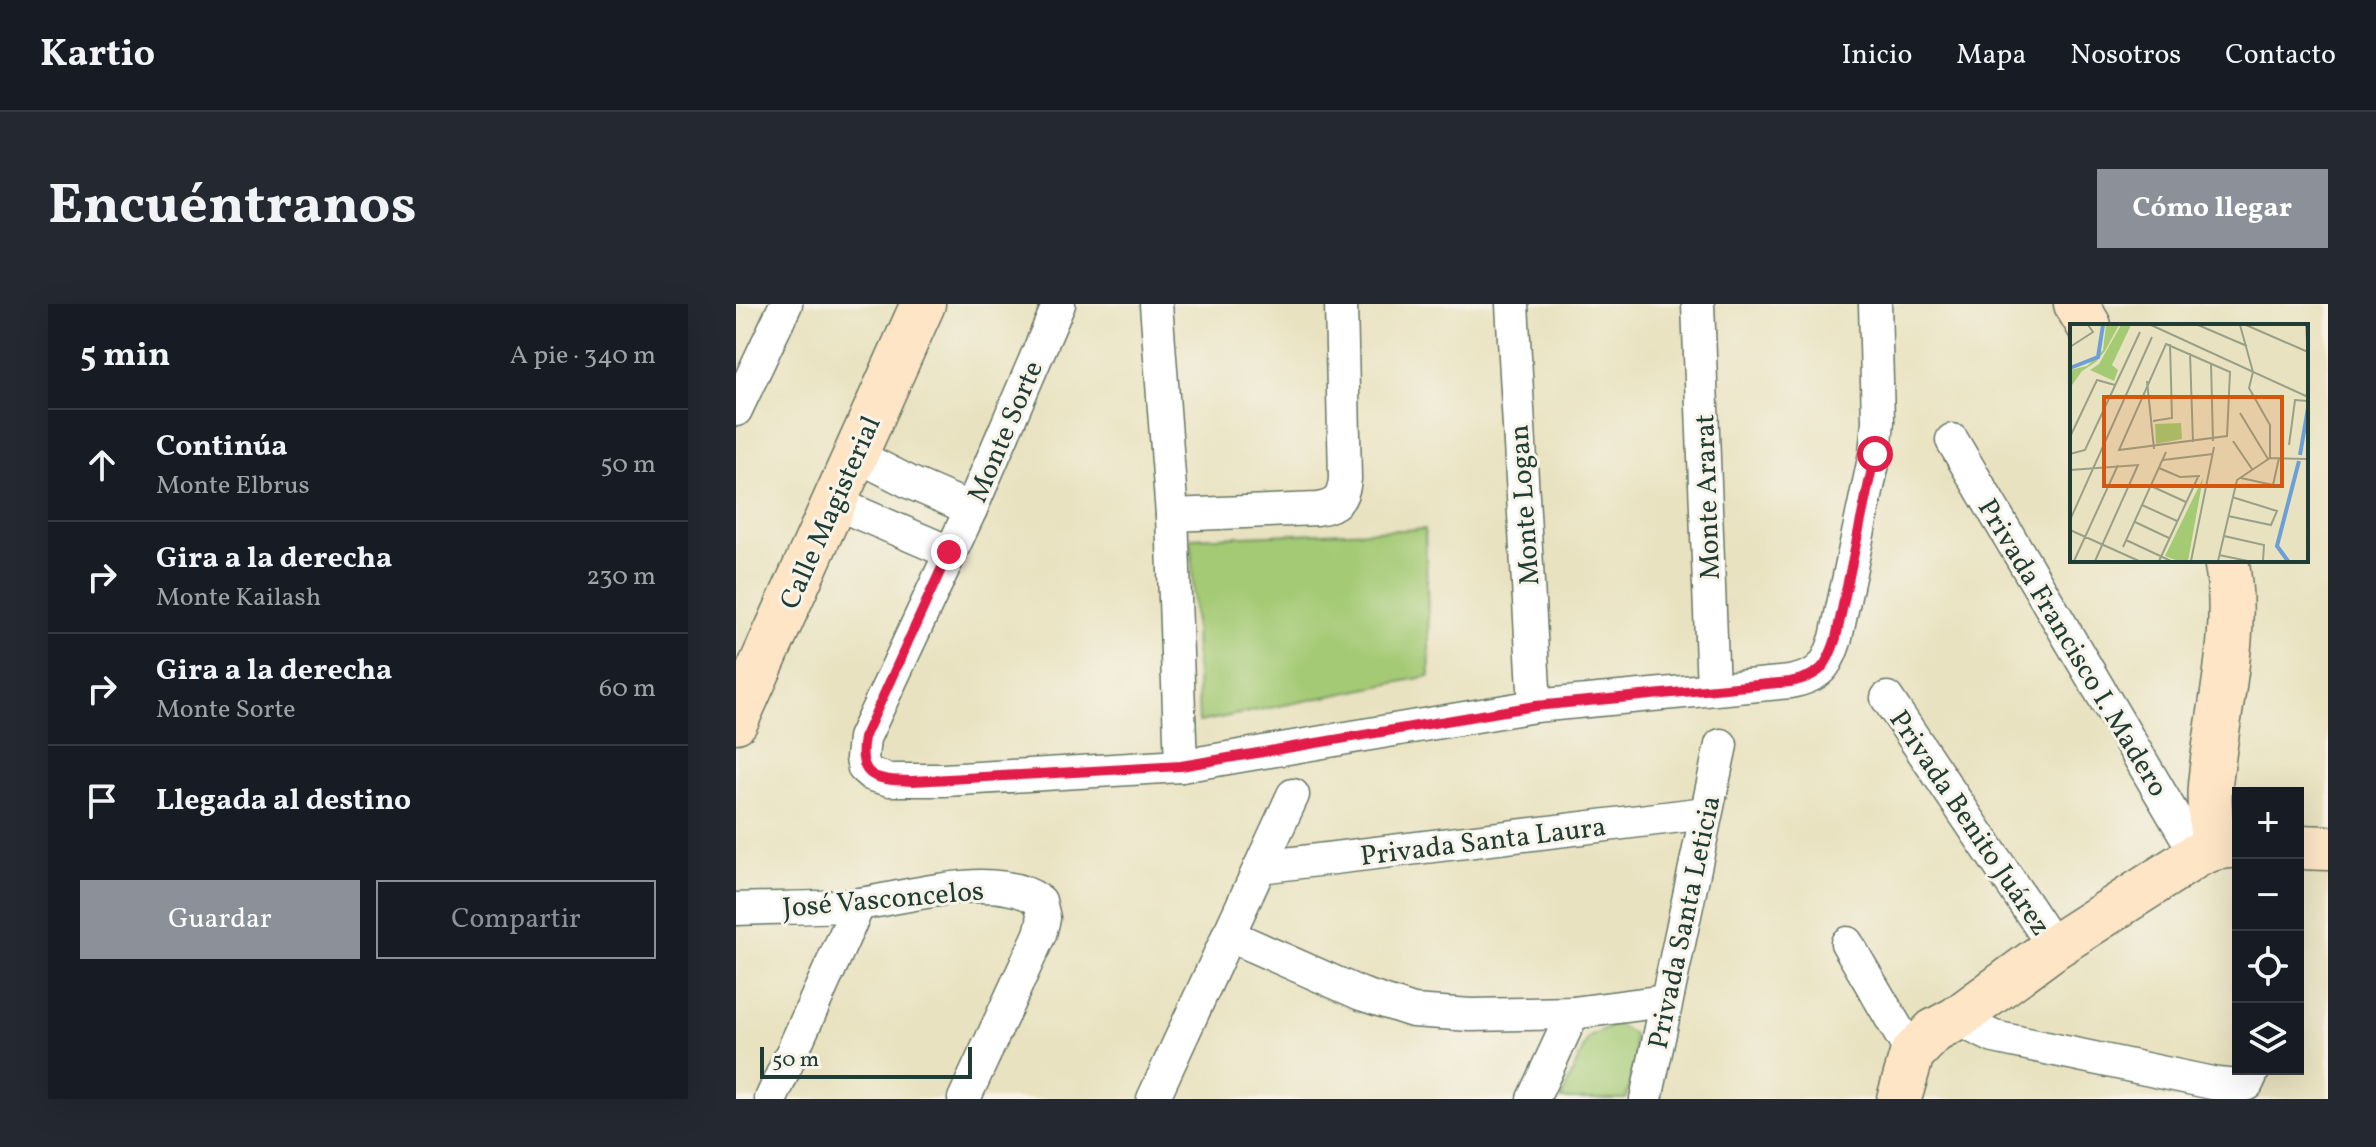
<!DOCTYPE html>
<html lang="es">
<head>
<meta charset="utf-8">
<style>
  body { margin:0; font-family:Vollkorn,serif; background:#242831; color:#f1f3f6 }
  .controls { position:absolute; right:24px; bottom:24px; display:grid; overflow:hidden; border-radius:0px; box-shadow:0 8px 32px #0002 }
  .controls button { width:72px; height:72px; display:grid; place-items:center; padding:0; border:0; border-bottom:2px solid #363941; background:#171b24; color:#f1f3f6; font:40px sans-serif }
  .scale { position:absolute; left:24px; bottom:20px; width:212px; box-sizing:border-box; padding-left:8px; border:4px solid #1f3d34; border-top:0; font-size:22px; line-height:28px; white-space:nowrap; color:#1f3d34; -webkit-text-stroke:6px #f7f3e8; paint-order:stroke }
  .stop { position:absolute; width:24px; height:24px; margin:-18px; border:6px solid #e11d48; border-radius:50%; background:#fff }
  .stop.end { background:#e11d48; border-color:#fff; box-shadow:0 2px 8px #0008 }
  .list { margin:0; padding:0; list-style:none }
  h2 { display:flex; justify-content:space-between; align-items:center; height:104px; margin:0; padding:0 32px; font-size:34px }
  h2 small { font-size:26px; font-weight:400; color:#9ea1a6 }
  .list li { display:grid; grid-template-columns:52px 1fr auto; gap:24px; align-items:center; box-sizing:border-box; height:112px; padding:0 32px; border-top:2px solid #363941 }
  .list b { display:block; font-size:30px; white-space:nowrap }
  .list p { margin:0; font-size:26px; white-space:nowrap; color:#9ea1a6 }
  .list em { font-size:26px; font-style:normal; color:#9ea1a6 }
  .actions { display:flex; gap:16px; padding:24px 32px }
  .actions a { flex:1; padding:18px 0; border:2px solid #8c9099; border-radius:0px; text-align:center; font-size:28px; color:#8c9099 }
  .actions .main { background:#8c9099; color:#fff }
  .icon { flex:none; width:44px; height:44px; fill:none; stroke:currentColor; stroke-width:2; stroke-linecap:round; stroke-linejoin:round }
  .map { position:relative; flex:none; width:1592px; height:795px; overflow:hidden; border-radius:0px }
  header { display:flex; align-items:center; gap:48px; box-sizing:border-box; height:112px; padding:0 40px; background:#171b24; border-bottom:2px solid #363941 }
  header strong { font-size:38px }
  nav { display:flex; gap:44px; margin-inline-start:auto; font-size:28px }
  .intro { display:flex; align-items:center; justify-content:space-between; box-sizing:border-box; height:192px; padding:0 48px }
  h1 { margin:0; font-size:56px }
  .button { padding:20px 36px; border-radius:0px; background:#8c9099; color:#fff; font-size:28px; font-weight:700 }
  main { display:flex; gap:48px; padding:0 48px }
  aside { flex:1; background:#171b24; border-radius:0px; box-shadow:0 8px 32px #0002 }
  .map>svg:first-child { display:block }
  .green { fill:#a4ca74; stroke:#628454; stroke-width:2 }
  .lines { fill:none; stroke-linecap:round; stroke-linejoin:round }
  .street-casing { stroke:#667765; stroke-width:35 }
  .secondary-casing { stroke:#667765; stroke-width:47 }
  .street { stroke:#fff; stroke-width:32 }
  .secondary { stroke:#fde5c5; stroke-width:44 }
  .route { stroke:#e11d48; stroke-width:10 }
  .labels { text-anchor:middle; stroke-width:6; stroke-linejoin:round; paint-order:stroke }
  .street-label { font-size:28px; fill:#1f3d34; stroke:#f7f3e8 }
  .inset-river { fill:none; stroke:#6c9ed7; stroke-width:4 }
  .inset-road { fill:none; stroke:#98a088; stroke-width:2 }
  .view { fill:#d45610; fill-opacity:0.15; stroke:#d45610; stroke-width:4 }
  .inset-edge { fill:none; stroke:#1f3d34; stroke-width:4 }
</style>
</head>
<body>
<header>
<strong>Kartio</strong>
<nav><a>Inicio</a><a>Mapa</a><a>Nosotros</a><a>Contacto</a></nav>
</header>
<div class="intro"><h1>Encuéntranos</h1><a class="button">Cómo llegar</a></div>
<main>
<aside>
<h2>5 min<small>A pie · 340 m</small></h2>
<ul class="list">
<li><svg class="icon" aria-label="ahead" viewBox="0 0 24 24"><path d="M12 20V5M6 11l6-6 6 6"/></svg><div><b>Continúa</b><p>Monte Elbrus</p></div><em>50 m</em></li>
<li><svg class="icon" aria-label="right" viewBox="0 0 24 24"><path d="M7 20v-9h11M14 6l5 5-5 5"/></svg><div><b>Gira a la derecha</b><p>Monte Kailash</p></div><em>230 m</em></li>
<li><svg class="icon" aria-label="right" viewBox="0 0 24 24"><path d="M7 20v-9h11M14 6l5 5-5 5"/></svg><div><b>Gira a la derecha</b><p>Monte Sorte</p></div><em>60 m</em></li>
<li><svg class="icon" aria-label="arrive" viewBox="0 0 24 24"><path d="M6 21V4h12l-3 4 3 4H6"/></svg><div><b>Llegada al destino</b></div></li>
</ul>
<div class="actions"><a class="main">Guardar</a><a>Compartir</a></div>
</aside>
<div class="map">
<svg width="1592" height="795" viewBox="0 0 1592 795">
  <rect width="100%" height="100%" fill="#f7f3e8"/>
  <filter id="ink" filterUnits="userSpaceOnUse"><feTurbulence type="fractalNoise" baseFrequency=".0125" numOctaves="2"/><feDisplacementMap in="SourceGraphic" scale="16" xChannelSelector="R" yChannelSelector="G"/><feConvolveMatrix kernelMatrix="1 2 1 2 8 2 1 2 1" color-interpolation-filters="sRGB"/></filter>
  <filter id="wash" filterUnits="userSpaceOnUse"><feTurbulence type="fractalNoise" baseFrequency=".006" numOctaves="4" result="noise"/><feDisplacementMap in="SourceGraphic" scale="32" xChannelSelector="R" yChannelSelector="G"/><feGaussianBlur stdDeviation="1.8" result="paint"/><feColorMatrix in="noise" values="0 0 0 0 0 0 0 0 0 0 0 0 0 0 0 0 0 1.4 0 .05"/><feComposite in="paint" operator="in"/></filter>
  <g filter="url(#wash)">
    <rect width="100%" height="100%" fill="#e9e2c0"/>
    <g class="green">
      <polygon points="689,225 694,372 463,418 455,234"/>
      <polygon points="880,720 897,730 899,755 890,795 825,795 852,734"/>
    </g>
  </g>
  <g filter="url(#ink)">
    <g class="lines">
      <defs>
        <g id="street">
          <path d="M323,0L235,205L128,434L126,454L128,464L136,471L154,476H208L445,462L799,402L1054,378C1084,372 1091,363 1100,334L1139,150L1142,117L1139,0"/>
          <polyline points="420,0 436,211 445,462"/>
          <polyline points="776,0 799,402"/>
          <polyline points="962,0 977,385"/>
          <polyline points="0,106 50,0"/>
          <polyline points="1216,136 1461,551"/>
          <polyline points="118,150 175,179 235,205"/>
          <polyline points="97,198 213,248"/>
          <path d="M436,211L581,205C601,202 607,195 609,175L605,0"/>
          <polyline points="1151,394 1318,643"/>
          <polyline points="524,563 970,509"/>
          <path d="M0,605C41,603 83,605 123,600C174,593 259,565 304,597L308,614L304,630L228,795"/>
          <polyline points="492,631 625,690 677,707 735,711 837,709 929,697"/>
          <polyline points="1111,639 1176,750"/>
          <polyline points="1220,715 1258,733 1481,780 1504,782 1511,780 1518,765"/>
          <polyline points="35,795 123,600"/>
          <polyline points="417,795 557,491"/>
          <polyline points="797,795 837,709"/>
          <polyline points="910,795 985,441"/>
        </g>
        <g id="secondary">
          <polyline points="1340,0 1353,22"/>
          <polyline points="0,417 187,0"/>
          <polyline points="1562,543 1592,544"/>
          <path d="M1478,544C1476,524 1472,503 1474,482C1480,411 1505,327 1490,256"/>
          <polyline points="1163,795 1176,750 1198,727 1220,715 1318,643 1461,551 1478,544 1502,541"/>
        </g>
      </defs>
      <use href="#street" class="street-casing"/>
      <use href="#secondary" class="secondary-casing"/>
      <use href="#street" class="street"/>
      <use href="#secondary" class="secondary"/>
    </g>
  </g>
  <g class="lines" filter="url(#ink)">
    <path class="route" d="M213,248L128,434C120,476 143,476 177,477L445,462L799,402L1054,378C1084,372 1091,363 1100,334L1139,150"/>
  </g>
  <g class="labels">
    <g class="street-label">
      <text transform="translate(268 127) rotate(-67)" y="10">Monte Sorte</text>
      <text transform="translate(970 193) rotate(-92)" y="10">Monte Ararat</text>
      <text transform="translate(787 201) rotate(-94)" y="10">Monte Logan</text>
      <text transform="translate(93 208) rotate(-66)" y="10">Calle Magisterial</text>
      <text transform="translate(1338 343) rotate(59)" y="10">Privada Francisco I. Madero</text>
      <text transform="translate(1235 518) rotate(56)" y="10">Privada Benito Juárez</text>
      <text transform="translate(747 536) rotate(-7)" y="10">Privada Santa Laura</text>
      <text transform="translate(147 594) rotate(-5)" y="10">José Vasconcelos</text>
      <text transform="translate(947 618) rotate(-78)" y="10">Privada Santa Leticia</text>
    </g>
  </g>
  <g transform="translate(1334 20)">
    <rect width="238" height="238" fill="#e9e2c0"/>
    <path d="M36,1H49L35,27L26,38L12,47L0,64V46L17,42L33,26ZM51,1H61L42,41L48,46L44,57L20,46L29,40ZM111,99L112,115L86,120L85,100ZM133,154L118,237H108L95,232Z" fill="#a4ca74"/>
    <path class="inset-river" d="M0,44L28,33L33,1M230,131L238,84M218,237L207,222L229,137"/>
    <path class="inset-road" d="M81,1L238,73M128,1L177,22M170,1L183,48L179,64L200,101V134M176,1L238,28M236,1L238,33M96,20L160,48L157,112L49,126ZM0,23L23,8L18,1M120,29L123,118M141,39L143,117M77,57L84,125M170,89L198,135M83,97L102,94L100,20M0,113L27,56L45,61M163,117L182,145M219,121L225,76L238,77M0,130L15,126L70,8M93,136L143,130M89,144L110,153L130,152M0,146L68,141L25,237M171,154L203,161L209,134M81,162L116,178M72,181L107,197M158,192L201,201L207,187L162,173M0,196L82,13M65,198L99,214M0,206L69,237M154,212L194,221L193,237M56,216L101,237M53,223L96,128M149,231L178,237M4,237L48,141M89,237L128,153M121,237L144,123M148,237L167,156L200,134L238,135"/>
    <path class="view" d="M34,73H212V162H34Z"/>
    <rect width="238" height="238" class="inset-edge"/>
  </g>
</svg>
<div class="controls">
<button>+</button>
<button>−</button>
<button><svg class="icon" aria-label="locate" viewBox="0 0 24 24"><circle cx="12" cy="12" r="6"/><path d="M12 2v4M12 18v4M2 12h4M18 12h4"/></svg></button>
<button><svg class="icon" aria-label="layers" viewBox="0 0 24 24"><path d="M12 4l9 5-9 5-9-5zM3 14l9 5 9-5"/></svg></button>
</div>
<div class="scale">50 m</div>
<div class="stop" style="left:1139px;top:150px"></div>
<div class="stop end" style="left:213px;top:248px"></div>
</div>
</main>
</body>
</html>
